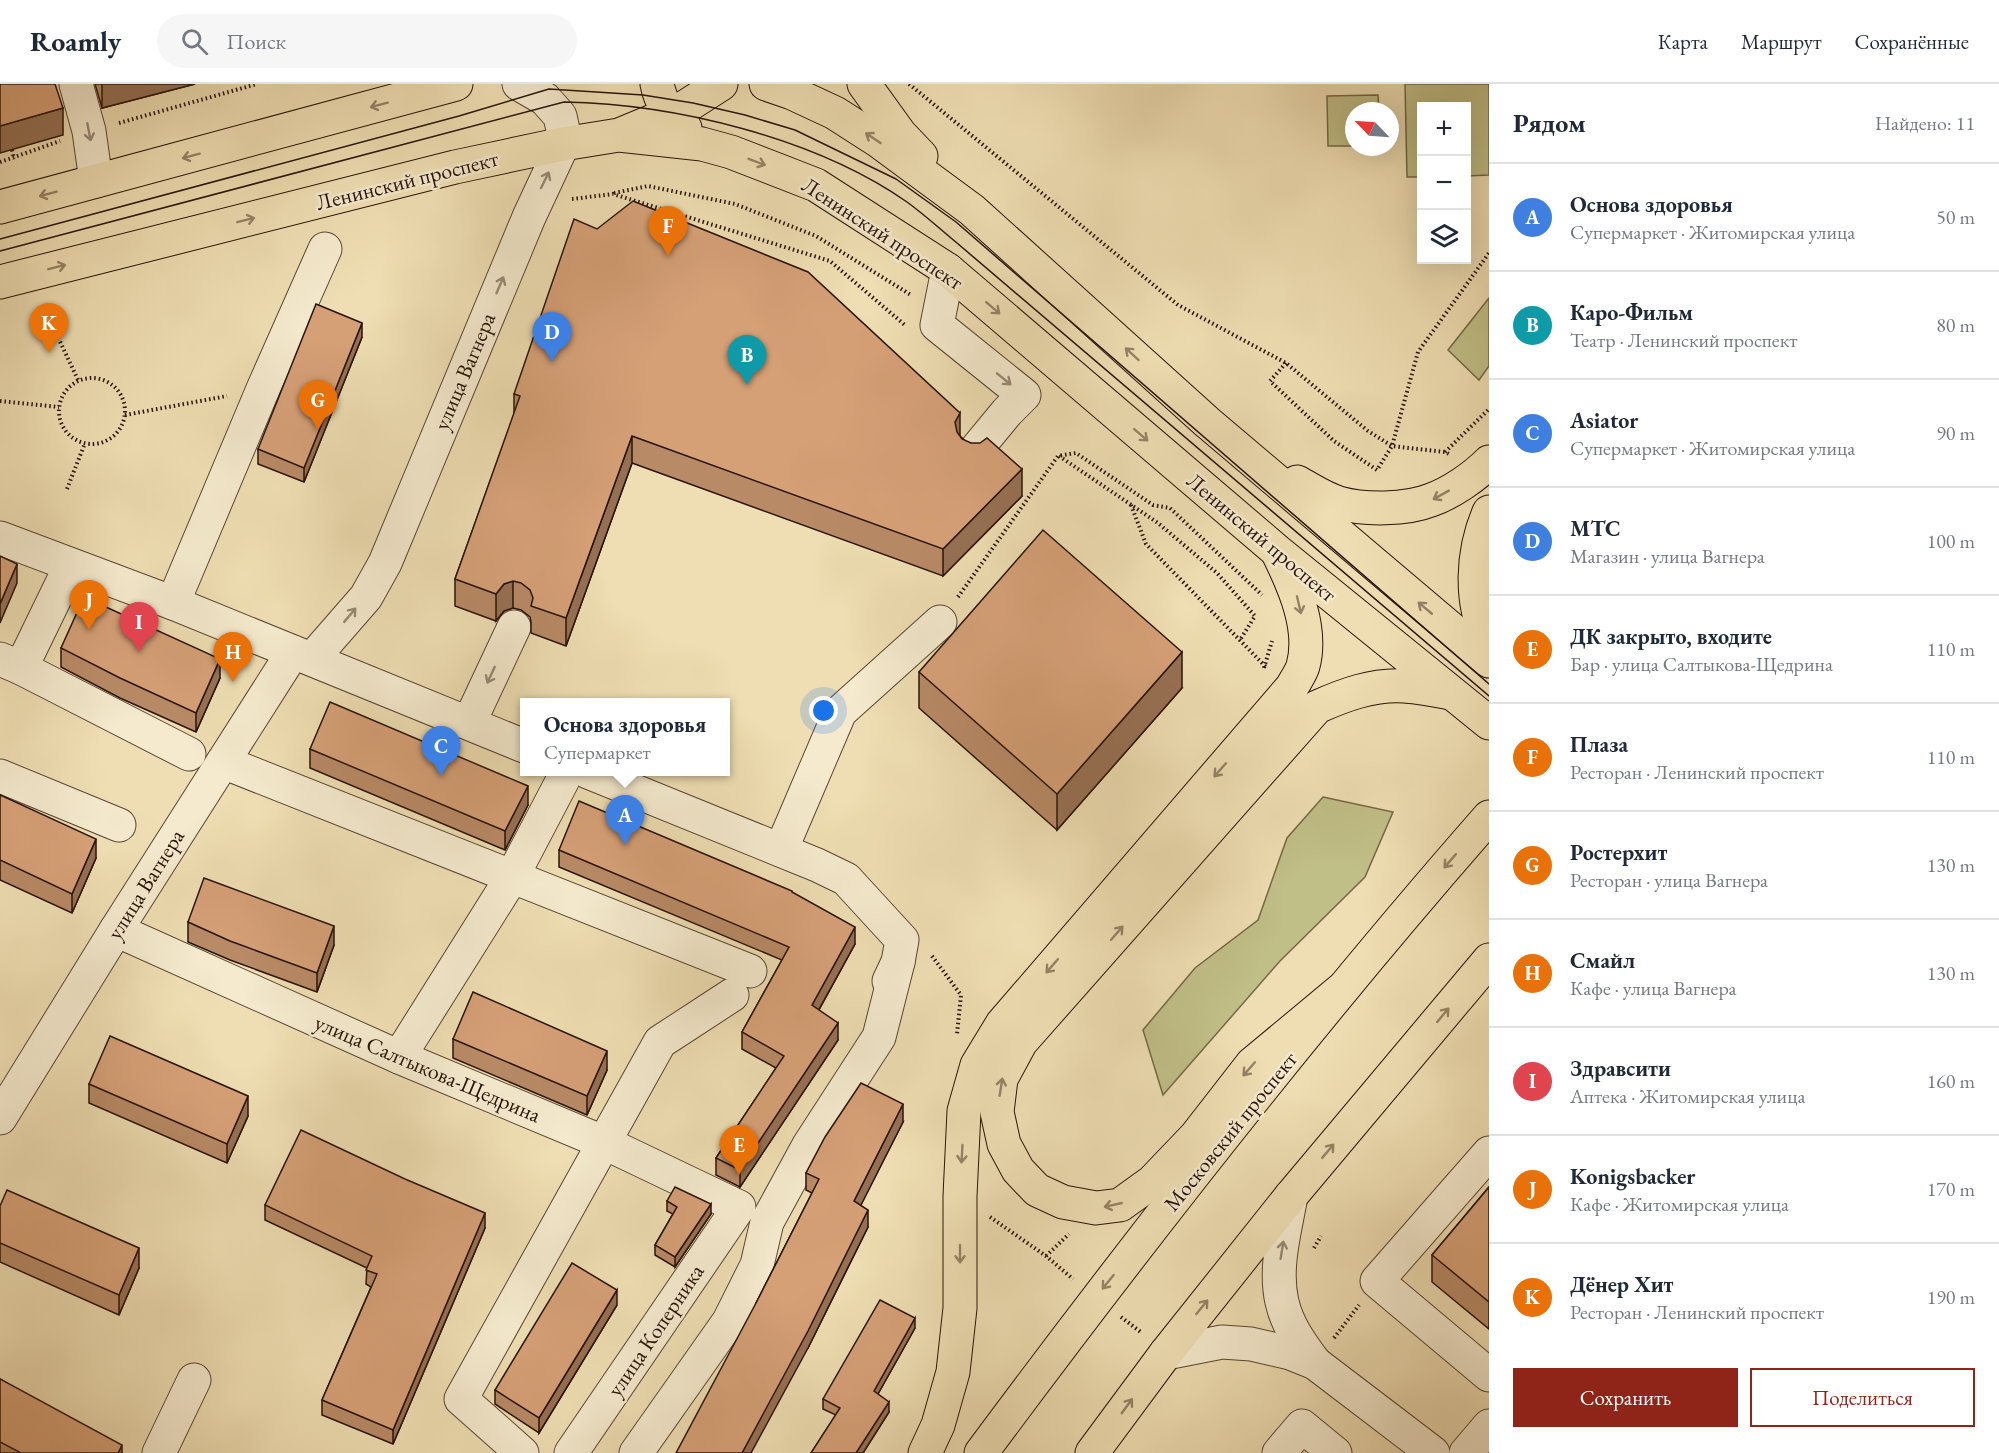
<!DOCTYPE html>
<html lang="ru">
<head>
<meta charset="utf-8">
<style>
  body { margin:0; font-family:"EB Garamond",serif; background:#f6f6f7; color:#1f2937 }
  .controls { position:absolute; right:18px; top:18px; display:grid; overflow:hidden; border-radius:0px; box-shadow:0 6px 24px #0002 }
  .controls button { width:54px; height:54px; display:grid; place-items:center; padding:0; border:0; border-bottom:2px solid #e0e1e3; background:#fff; color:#1f2937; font:30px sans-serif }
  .compass { position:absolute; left:1345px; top:18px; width:54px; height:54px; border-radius:50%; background:#fff; box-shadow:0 6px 24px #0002; rotate:295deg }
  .you { position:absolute; left:824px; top:627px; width:21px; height:21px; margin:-15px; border:4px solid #fff; border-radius:50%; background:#1a73e8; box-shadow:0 0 0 9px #1a73e833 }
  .badge { display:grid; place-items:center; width:39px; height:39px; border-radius:50%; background:#8f2418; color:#fff; font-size:20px; font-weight:700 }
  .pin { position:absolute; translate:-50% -50px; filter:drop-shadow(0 2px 3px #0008) }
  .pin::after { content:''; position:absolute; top:32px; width:21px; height:18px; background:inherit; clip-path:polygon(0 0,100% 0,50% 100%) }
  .popup { position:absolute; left:520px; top:614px; width:210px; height:78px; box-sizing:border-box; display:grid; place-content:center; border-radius:0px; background:#fff; filter:drop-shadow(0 2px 4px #0005); font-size:20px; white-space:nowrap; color:#747a83 }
  .popup b { font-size:22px; color:#1f2937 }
  .popup::after { content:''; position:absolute; left:50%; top:100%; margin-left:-12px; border:12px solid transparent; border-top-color:#fff }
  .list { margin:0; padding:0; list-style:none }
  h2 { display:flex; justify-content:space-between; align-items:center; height:78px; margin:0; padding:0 24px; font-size:26px }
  h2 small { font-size:20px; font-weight:400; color:#747a83 }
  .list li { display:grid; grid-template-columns:39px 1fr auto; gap:18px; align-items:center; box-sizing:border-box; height:108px; padding:0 24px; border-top:2px solid #e0e1e3 }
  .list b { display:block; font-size:22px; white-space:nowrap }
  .list p { margin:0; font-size:20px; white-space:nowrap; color:#747a83 }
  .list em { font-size:20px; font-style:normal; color:#747a83 }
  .actions { display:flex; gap:12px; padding:18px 24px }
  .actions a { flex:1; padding:14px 0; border:2px solid #8f2418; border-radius:0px; text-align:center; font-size:21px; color:#8f2418 }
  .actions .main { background:#8f2418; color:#fff }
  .icon { flex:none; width:33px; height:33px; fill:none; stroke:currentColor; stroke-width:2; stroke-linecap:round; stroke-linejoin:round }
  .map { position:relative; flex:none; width:1489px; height:1369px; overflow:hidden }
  header { display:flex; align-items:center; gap:36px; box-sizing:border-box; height:84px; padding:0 30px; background:#fff; border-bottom:2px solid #e0e1e3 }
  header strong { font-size:28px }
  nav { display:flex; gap:33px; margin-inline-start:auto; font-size:21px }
  .search { width:420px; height:54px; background:#f6f6f7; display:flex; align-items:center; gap:15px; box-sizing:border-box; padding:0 21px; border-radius:33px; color:#747a83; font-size:22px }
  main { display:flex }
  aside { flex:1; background:#fff }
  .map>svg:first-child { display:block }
  .green { fill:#c1bf88; stroke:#746949; stroke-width:1.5 }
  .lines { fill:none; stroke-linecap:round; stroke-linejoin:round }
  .minor-casing { stroke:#594634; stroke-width:35 }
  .major-casing { stroke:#27130a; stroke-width:35 }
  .path { stroke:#27130a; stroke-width:4; stroke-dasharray:1.5 3; stroke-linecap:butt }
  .minor { stroke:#f5eace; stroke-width:33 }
  .major { stroke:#efdeb3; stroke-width:33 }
  .tram { stroke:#27130a; stroke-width:1.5 }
  .wall { fill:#b88a66; stroke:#27130a; stroke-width:1.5 }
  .shaded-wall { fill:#967053; stroke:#27130a; stroke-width:1.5 }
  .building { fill:#d6a077; stroke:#27130a; stroke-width:1.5 }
  .oneway { stroke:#958367 }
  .oneway2 { stroke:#988976 }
  .labels { text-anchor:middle; stroke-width:5; stroke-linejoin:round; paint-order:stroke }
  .street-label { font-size:22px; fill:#27130a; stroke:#f5eace }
</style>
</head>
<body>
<header>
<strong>Roamly</strong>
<div class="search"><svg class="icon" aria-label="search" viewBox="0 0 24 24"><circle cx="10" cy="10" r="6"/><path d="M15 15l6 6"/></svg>Поиск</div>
<nav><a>Карта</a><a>Маршрут</a><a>Сохранённые</a></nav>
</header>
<main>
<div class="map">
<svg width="1489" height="1369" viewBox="0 0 1489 1369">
  <rect width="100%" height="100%" fill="#efdeb3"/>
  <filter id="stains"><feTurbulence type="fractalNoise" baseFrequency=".00333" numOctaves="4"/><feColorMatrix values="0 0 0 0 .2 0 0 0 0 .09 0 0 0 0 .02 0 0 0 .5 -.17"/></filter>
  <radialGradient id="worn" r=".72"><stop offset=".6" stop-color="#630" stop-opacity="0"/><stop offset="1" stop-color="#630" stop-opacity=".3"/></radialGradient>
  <g class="green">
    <polygon points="1405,0 1489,0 1489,91 1467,92 1466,22 1422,22 1421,93 1407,93"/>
    <polygon points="1378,11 1379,27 1354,27 1354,62 1328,62 1327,12"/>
    <polygon points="1489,214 1489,282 1479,296 1448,266"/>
    <polygon points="1323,713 1393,728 1365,793 1280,877 1163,1011 1143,946 1195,884 1258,836 1287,754"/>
  </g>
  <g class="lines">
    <defs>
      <g id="minor">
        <polyline points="76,0 89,47 96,97"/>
        <polyline points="948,186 937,241 1024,311 1007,328 974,368"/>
        <polyline points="0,454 173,519 524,662"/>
        <polyline points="173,519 263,305 325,165"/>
        <polyline points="0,575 21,584 71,481"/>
        <polyline points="312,575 366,513 385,479 529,133 563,60 563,46 560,32 545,15 519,0"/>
        <polyline points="21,584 189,670"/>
        <polyline points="469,639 514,543"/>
        <polyline points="223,678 750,887"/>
        <polyline points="588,688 817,781 846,795 902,856 898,878 889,897"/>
        <polyline points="0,692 119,741"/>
        <polyline points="781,766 840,628 940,538"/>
        <polyline points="116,846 399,973 605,1059 739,1123 571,1369"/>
        <polyline points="399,973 512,793 567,688"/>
        <polyline points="0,1034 116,846 293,568"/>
        <polyline points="1489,1069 1377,1197 1489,1291"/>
        <path d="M1291,1112C1285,1146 1274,1184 1282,1218C1287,1241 1301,1260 1315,1279"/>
        <polyline points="1166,1269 1222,1258 1251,1260 1290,1269 1315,1279 1433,1369"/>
        <polyline points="159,1369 194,1296"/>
        <polyline points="522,1369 461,1315 660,958 732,911"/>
        <polyline points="636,1369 729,1237 757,1181 767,1138 809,1061 879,953 898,878"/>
        <polyline points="1279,1369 1302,1342 1335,1369"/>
        <polyline points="1466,1369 1489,1342"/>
      </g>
      <g id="major">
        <path d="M657,0C661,21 670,29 685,44"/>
        <polyline points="766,0 792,9 835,29 877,56 972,126 1207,338 1489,577"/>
        <polyline points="864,0 900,50 921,72"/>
        <polyline points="624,49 682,25 721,0"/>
        <polyline points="0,123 456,0"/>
        <polyline points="0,198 455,83 563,60 619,51 702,60 731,68 816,101 948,186 1277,467 1489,639"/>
        <path d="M1297,398C1310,405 1325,415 1339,419C1364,426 1406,426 1431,416C1451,409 1474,393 1489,378"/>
        <path d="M1489,428C1472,467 1469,518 1489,557"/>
        <path d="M1341,906L1252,980L1196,1052L1152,1098L1120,1121L1096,1124L1063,1118L1037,1106L1018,1086L1004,1060L997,1028L1001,995L1021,958L1317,623C1344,611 1373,600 1404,602C1420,603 1436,606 1451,609"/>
        <path d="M925,1369L938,1341L953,1288L960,1224V1112L964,1027L977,981L1002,940L1292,603C1295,597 1301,589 1303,582C1313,545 1295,504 1279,471"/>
        <path d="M981,1369C1143,1151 1310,937 1489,733"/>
        <polyline points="1092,1369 1166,1269 1291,1112 1489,876"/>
      </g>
    </defs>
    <use href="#minor" class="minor-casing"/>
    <use href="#major" class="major-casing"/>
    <g class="path">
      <polyline points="909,0 1178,221 1286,279 1368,347 1392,362 1445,368 1449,370"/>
      <polyline points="119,39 257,0"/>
      <polyline points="12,66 14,75"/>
      <polyline points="0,78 60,57"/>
      <polyline points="614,109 648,102 735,120 816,152 911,211"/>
      <polyline points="572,115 613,110 830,177 906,242"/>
      <polyline points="43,221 78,296"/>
      <polyline points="1286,279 1270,297 1334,357 1377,386 1392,362 1418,268 1489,169"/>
      <circle cx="92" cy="327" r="33"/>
      <polyline points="0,317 59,323"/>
      <polyline points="125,331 227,312"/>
      <polyline points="1445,368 1489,325"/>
      <polyline points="1059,372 1158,439 1217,489 1255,532 1240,556"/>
      <polyline points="67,405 85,359"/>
      <polyline points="1131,421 1146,460 1266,583"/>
      <polyline points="958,513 1058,372 1076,369 1153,421 1170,424 1262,511"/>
      <polyline points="1264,584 1272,557"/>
      <polyline points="932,872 961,911 957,950"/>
      <polyline points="990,1133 1046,1172 1073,1195"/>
      <polyline points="1314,1164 1321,1152"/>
      <polyline points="1046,1172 1069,1150"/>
      <polyline points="1121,1233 1142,1249"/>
      <polyline points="1334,1254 1359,1221"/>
    </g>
    <use href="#minor" class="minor"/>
    <use href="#major" class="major"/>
    <g class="tram">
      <polyline points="0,155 459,32 549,5 643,11 693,19 745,31 795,46 896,95 956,138 1489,600"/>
      <path d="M0,167L564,18C676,20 815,54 907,118C925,131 941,146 957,159L1489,612"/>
    </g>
  </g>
  <g class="wall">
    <polygon points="95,0 195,0 102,24"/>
    <polygon points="362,253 304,398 258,380 258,365"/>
    <polygon points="514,310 960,352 1022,412 943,492 632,379 566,562 531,549 531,538 530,533 521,526 513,524 504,527 496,537 455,522 455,495 514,331"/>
    <polygon points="61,564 220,594 196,648 120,614 61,583"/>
    <polygon points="919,588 1182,604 1057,746 919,624"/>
    <polygon points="310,665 528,721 505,766 310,684"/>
    <polygon points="0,711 96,774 72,829 0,796"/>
    <polygon points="559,766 792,808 855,860 819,926 838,956 740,1103 716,1091 716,1074 776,984 742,965 742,948 782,876 559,783"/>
    <polygon points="188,838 334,861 317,908 230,876 188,858"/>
    <polygon points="453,955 607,986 587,1031 453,974"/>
    <polygon points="89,1000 248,1032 227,1079 89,1019"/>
    <polygon points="903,1038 860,1122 868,1143 808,1264 756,1219 812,1109 806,1106 806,1089"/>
    <polygon points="1489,1103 1489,1245 1432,1198 1432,1171"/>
    <polygon points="667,1117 711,1130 675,1183 655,1171 655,1161 673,1130 667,1127"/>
    <polygon points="265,1121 485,1144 393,1360 322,1331 322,1316 371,1203 366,1200 367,1184 265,1136"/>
    <polygon points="0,1122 139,1184 119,1231 0,1178"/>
    <polygon points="617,1221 539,1349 495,1320 495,1306"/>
    <polygon points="915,1244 878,1310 889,1328 863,1369 811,1369 836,1331 823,1325 823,1315"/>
    <polygon points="0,1295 122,1369 0,1369"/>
  </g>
  <g class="shaded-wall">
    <polygon points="102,0 195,0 102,24"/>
    <polygon points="63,24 63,51 0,69 0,42"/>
    <polygon points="362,239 362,253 304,398 304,384"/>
    <polygon points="960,329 960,356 955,365 955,338"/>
    <polygon points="632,352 632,379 566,562 566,534"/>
    <polygon points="1022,385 1022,412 943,492 943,465"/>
    <polygon points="17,480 17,499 0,539 0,520"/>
    <polygon points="513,497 513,524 504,527 496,537 496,510 504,500"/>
    <polygon points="1182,568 1182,604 1057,746 1057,710"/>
    <polygon points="220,575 220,594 196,648 196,629"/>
    <polygon points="528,702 528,721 505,766 505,747"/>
    <polygon points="96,755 96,774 72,829 72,810"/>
    <polygon points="334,842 334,861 317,908 317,889"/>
    <polygon points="855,843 855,860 812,938 812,921"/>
    <polygon points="838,939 838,956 740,1103 740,1086"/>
    <polygon points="607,967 607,986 587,1031 587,1012"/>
    <polygon points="248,1012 248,1032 227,1079 227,1060"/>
    <polygon points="903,1020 903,1038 854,1135 854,1117"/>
    <polygon points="711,1120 711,1130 675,1183 675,1173"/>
    <polygon points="868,1126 868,1143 808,1264 751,1369 742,1369"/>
    <polygon points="485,1129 485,1144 393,1360 393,1346"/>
    <polygon points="139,1164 139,1184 119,1231 119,1211"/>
    <polygon points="617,1206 617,1221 539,1349 539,1334"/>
    <polygon points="915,1234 915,1244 874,1317 874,1307"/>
    <polygon points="889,1318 889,1328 863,1369 856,1369"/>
    <polygon points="122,1361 122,1369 118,1369"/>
  </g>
  <g class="building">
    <polygon points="0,0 55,0 63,24 0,42"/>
    <polygon points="633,117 808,188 960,329 955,338 957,348 962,355 971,359 980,359 987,354 1022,385 943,465 632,352 566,534 531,522 533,514 530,506 521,499 513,497 504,500 496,510 455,495 520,312 514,310 574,135 597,145"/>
    <polygon points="316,220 362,239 304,384 258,365"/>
    <polygon points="1043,446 1182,568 1057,710 919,588"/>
    <polygon points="0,472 17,480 0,520"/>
    <polygon points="84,513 220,575 196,629 120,594 61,564"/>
    <polygon points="330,618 528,702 505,747 310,665"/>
    <polygon points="0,711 96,755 72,810 0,776"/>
    <polygon points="579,717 792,807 792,808 855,843 812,921 838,939 740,1086 716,1074 784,972 742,948 789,863 559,766"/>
    <polygon points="204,794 334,842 317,889 230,857 188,838"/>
    <polygon points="473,908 607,967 587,1012 453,955"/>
    <polygon points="110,952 248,1012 227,1060 89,1000"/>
    <polygon points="861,999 903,1020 854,1117 868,1126 808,1247 742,1369 676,1369 756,1219 819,1095 806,1089 825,1053"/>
    <polygon points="301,1046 405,1095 485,1129 393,1346 322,1316 377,1190 366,1186 372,1172 265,1121"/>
    <polygon points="675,1103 711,1120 675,1173 655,1161 677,1123 667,1117"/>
    <polygon points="1489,1103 1489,1218 1432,1171"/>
    <polygon points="7,1106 139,1164 119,1211 0,1159 0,1122"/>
    <polygon points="572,1179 617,1206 539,1334 495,1306"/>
    <polygon points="880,1216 915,1234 874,1307 889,1318 856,1369 811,1369 840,1324 823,1315"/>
    <polygon points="0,1295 122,1361 118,1369 21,1369 0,1358"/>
  </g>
  <defs><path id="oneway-shaft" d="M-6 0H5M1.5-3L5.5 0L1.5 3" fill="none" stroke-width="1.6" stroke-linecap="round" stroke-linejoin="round" transform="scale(1.5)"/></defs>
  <g class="oneway">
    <use href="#oneway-shaft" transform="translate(379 21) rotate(165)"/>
    <use href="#oneway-shaft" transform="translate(873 54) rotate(-146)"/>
    <use href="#oneway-shaft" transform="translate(191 72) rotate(165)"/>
    <use href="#oneway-shaft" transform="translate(757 78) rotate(21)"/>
    <use href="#oneway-shaft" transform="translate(48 110) rotate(165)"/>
    <use href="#oneway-shaft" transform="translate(246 136) rotate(-14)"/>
    <use href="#oneway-shaft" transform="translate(57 183) rotate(-14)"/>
    <use href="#oneway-shaft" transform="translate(993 224) rotate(41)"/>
    <use href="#oneway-shaft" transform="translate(1132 270) rotate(-138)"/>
    <use href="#oneway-shaft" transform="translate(1141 351) rotate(41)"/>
    <use href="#oneway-shaft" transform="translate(1441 411) rotate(151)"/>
    <use href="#oneway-shaft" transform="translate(1299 521) rotate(77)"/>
    <use href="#oneway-shaft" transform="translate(1425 524) rotate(-140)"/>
    <use href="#oneway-shaft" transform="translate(1220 686) rotate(131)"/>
    <use href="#oneway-shaft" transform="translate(1450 777) rotate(131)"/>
    <use href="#oneway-shaft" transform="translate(1117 849) rotate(-49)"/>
    <use href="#oneway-shaft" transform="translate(1052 882) rotate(131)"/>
    <use href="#oneway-shaft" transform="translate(1443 931) rotate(-50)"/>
    <use href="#oneway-shaft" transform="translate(1249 985) rotate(131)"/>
    <use href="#oneway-shaft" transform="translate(1001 1003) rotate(-81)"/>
    <use href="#oneway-shaft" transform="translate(1328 1067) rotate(-50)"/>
    <use href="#oneway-shaft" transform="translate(962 1070) rotate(93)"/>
    <use href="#oneway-shaft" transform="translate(1113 1121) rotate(167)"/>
    <use href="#oneway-shaft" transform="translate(960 1170) rotate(90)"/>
    <use href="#oneway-shaft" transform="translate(1108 1198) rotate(129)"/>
    <use href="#oneway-shaft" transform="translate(1202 1223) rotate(-51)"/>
    <use href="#oneway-shaft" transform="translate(1127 1322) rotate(-54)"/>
  </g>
  <g class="oneway2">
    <use href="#oneway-shaft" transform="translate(89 48) rotate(79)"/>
    <use href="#oneway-shaft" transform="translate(545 96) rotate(-64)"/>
    <use href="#oneway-shaft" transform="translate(500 201) rotate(-67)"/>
    <use href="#oneway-shaft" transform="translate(1004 295) rotate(39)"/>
    <use href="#oneway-shaft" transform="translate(350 531) rotate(-50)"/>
    <use href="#oneway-shaft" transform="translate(491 591) rotate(115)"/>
    <use href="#oneway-shaft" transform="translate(1282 1166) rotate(-81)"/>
  </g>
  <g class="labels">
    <g class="street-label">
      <text transform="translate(407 96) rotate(-14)" y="8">Ленинский проспект</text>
      <text transform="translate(883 149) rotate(33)" y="8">Ленинский проспект</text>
      <text transform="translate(464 287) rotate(-67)" y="8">улица Вагнера</text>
      <text transform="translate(1262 453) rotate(40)" y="8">Ленинский проспект</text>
      <text transform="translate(145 800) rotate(-58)" y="8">улица Вагнера</text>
      <text transform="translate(428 984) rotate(23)" y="8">улица Салтыкова-Щедрина</text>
      <text transform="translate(1230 1047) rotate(-51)" y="8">Московский проспект</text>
      <text transform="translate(655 1246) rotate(-56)" y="8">улица Коперника</text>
    </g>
  </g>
  <rect width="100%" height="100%" filter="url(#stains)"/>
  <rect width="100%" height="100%" fill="url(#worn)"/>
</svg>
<div class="controls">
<button>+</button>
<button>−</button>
<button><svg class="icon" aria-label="layers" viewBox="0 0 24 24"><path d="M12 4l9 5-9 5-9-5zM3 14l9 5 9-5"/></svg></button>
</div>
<svg class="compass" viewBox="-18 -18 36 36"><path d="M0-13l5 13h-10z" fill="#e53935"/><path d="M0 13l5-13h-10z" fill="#747a83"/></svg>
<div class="you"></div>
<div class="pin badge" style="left:625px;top:761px;background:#3f7fe0">A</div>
<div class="popup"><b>Основа здоровья</b>Супермаркет</div>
<div class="pin badge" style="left:747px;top:301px;background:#0f9aa8">B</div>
<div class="pin badge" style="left:441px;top:692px;background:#3f7fe0">C</div>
<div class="pin badge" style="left:552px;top:278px;background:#3f7fe0">D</div>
<div class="pin badge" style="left:739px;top:1091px;background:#e8710a">E</div>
<div class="pin badge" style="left:668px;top:172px;background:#e8710a">F</div>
<div class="pin badge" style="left:318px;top:346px;background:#e8710a">G</div>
<div class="pin badge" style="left:233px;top:598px;background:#e8710a">H</div>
<div class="pin badge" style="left:139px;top:568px;background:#e0444e">I</div>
<div class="pin badge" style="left:89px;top:546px;background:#e8710a">J</div>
<div class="pin badge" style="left:49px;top:269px;background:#e8710a">K</div>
</div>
<aside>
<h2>Рядом<small>Найдено: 11</small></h2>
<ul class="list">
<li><span class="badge" style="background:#3f7fe0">A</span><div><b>Основа здоровья</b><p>Супермаркет · Житомирская улица</p></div><em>50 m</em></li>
<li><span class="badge" style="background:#0f9aa8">B</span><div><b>Каро-Фильм</b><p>Театр · Ленинский проспект</p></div><em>80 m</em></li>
<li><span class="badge" style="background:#3f7fe0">C</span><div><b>Asiator</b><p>Супермаркет · Житомирская улица</p></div><em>90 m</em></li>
<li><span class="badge" style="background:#3f7fe0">D</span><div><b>МТС</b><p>Магазин · улица Вагнера</p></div><em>100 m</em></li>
<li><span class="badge" style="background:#e8710a">E</span><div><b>ДК закрыто, входите</b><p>Бар · улица Салтыкова-Щедрина</p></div><em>110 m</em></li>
<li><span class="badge" style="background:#e8710a">F</span><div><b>Плаза</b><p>Ресторан · Ленинский проспект</p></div><em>110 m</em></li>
<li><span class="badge" style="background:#e8710a">G</span><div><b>Ростерхит</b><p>Ресторан · улица Вагнера</p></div><em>130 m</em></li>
<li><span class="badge" style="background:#e8710a">H</span><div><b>Смайл</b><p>Кафе · улица Вагнера</p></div><em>130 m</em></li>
<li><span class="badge" style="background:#e0444e">I</span><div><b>Здравсити</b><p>Аптека · Житомирская улица</p></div><em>160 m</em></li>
<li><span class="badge" style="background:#e8710a">J</span><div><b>Konigsbacker</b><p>Кафе · Житомирская улица</p></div><em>170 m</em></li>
<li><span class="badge" style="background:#e8710a">K</span><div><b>Дёнер Хит</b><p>Ресторан · Ленинский проспект</p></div><em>190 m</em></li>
</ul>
<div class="actions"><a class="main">Сохранить</a><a>Поделиться</a></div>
</aside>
</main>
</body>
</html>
